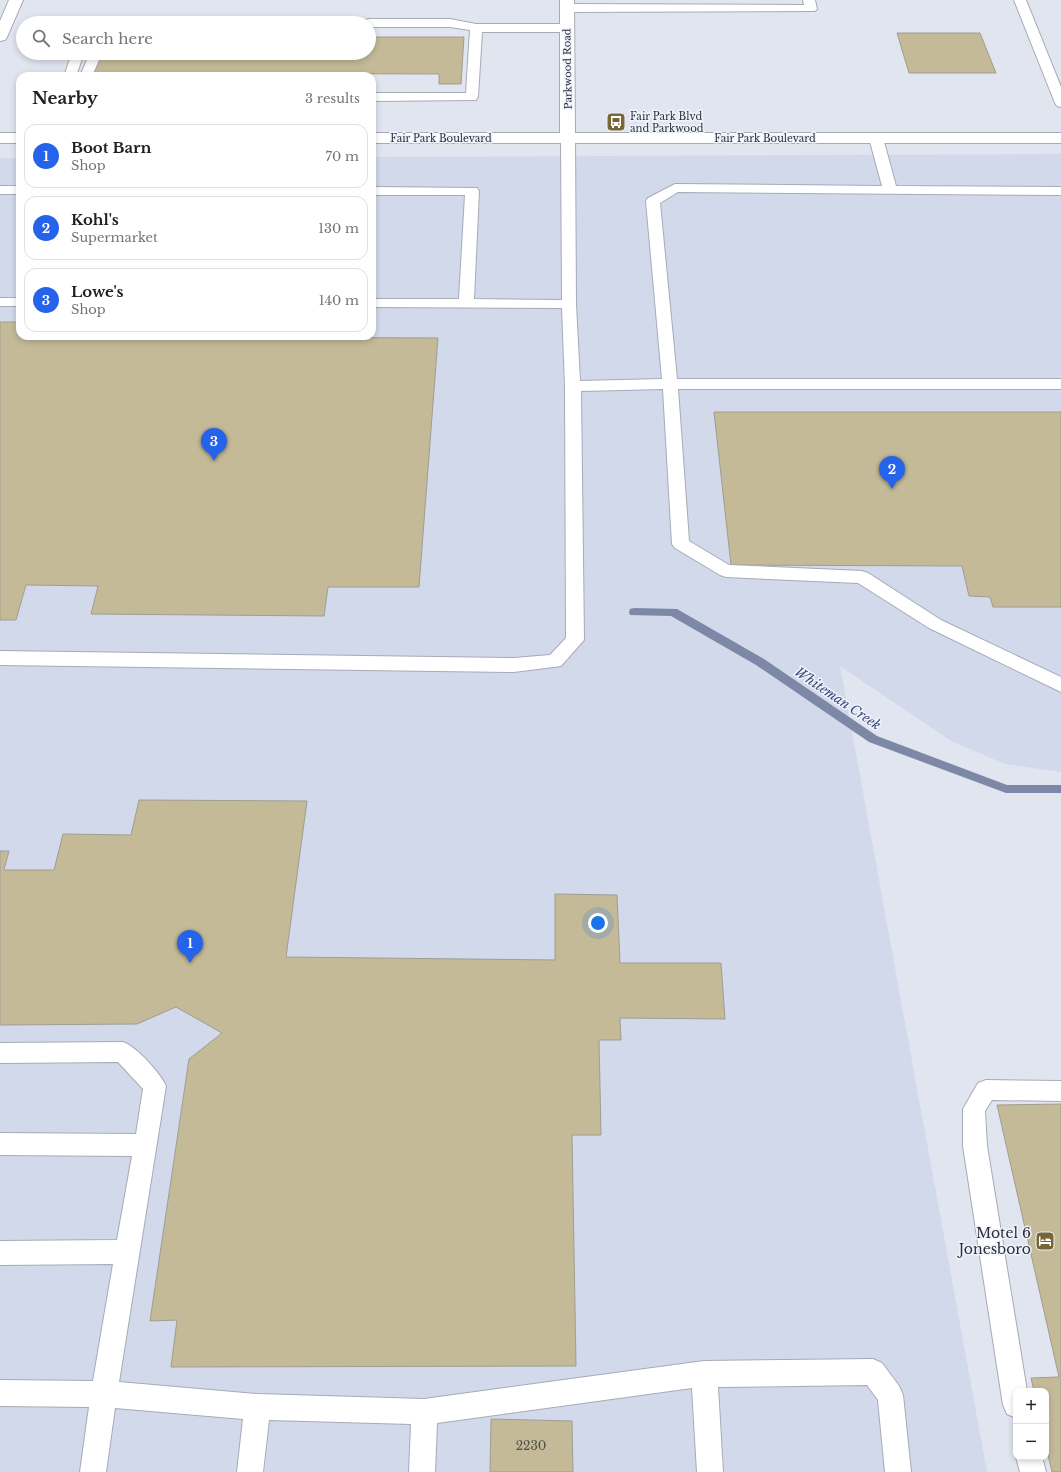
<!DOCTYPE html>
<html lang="en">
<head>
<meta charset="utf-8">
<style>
  body { margin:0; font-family:"Libre Baskerville",serif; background:#f2f2f2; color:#202124 }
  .controls { position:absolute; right:12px; bottom:12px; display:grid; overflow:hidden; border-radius:8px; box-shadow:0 2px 6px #0003 }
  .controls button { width:36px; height:36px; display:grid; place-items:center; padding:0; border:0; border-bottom:1px solid #e0e0e0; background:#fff; color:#202124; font:20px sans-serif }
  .you { position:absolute; left:598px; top:923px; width:14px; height:14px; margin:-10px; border:3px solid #fff; border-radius:50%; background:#1a73e8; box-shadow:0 0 0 6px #1a73e833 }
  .badge { display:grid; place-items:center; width:26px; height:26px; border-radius:50%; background:#2563eb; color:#fff; font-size:13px; font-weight:700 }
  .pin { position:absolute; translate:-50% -33px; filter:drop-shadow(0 1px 2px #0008) }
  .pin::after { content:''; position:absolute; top:21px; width:14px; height:12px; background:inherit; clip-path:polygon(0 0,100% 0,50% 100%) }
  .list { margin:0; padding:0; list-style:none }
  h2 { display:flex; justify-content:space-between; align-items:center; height:52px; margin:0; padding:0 16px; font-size:17px }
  h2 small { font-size:13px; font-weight:400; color:#757577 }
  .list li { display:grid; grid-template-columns:26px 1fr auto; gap:12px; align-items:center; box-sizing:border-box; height:64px; margin:0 8px 8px; padding:0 8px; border:1px solid #e0e0e0; border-radius:12px }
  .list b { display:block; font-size:15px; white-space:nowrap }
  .list p { margin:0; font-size:13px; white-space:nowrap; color:#757577 }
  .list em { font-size:13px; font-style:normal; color:#757577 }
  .icon { flex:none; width:22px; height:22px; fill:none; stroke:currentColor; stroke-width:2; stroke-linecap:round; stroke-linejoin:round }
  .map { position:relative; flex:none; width:1061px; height:1472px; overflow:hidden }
  .search { position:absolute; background:#fff; box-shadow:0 2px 6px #0003; left:16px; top:16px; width:360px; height:44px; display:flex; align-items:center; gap:10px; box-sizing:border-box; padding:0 14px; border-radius:22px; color:#757577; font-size:15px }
  .panel { position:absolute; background:#fff; box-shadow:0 2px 6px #0003; left:16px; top:72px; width:360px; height:268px; border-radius:12px }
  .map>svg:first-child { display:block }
  .built { fill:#d1d9eb }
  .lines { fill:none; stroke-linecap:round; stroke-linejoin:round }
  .stream { fill:#7c88a5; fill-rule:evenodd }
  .building { fill:#c4ba98; stroke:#a09d92 }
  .lane-casing { stroke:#a7abb6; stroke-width:2 }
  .street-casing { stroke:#a7abb6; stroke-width:2 }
  .lane { fill:#fff; fill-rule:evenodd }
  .street { fill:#fff; fill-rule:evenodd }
  .labels { text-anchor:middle; stroke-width:3; stroke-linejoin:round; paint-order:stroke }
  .far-street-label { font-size:10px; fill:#2d2f33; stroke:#eef3fe }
  .far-poi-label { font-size:10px; fill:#2d2f33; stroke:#eef3fe; text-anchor:start }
  .near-number-label { font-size:12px; fill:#53524c }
  .water-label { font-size:13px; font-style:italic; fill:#394975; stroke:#eef3fe }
  .near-poi-label { font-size:14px; fill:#2d2f33; stroke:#eef3fe; text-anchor:end }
</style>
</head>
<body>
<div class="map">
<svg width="1061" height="1472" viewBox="0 0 1061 1472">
  <rect width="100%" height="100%" fill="#e1e5f0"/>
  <polygon class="built" points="1061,154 1061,772 1005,764 951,741 840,666 987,1472 0,1472 0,158 20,158 20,336 372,336 372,157"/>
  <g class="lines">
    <polygon class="stream" points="634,608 677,609 764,659 877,736 1007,785 1061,785 1061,793 1006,793 869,742 756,665 671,616 630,615 629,612 630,609"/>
  </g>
  <g class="building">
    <polygon points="897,33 980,33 996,73 909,73"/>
    <polygon points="369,37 464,37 461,84 439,84 439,74 110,73 109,76 93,76 101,53 369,53"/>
    <polygon points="0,322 20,322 20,336 438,338 419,587 328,587 324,616 91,614 98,586 26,585 16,620 0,620"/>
    <polygon points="714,412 1061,412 1061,607 993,607 990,597 969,596 962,566 731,565"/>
    <polygon points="139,800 307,801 286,957 555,960 555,894 617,895 620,963 721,963 725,1019 620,1018 621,1040 599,1040 601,1135 572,1135 576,1366 171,1367 177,1320 150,1321 189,1059 222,1033 176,1007 137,1024 0,1025 0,851 9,851 4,870 54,870 63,834 131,835"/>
    <polygon points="1061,1104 1061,1472 1052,1472 1046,1446 1046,1391 1034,1391 1031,1378 1059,1377 997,1105"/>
    <polygon points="491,1419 572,1421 573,1472 490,1472"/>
  </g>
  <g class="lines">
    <defs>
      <g id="lane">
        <polygon points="803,0 815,0 817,9 815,11 567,12 563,10 561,8 563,6 567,4 804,5"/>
        <polygon points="1014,0 1026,0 1061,87 1061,107 1057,106 1055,103"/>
        <polygon points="89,17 303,19 307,20 309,23 82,23 85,18"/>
        <polygon points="369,19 450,19 476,24 566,24 570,25 572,28 570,31 566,32 482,32 478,97 476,100 372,101 372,93 466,93 470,30 450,27 369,27 369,23 363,23 365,20"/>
        <polygon points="72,53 84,53 76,76 64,76"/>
        <polygon points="90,53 102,53 92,76 80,76"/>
        <polygon points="568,134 573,135 575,138 576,304 580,381 662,379 646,201 648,198 675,184 882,186 869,138 871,135 881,135 883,138 896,186 1061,187 1061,195 678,192 660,203 677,379 1061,379 1061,389 678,389 689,541 729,565 862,571 868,573 941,620 1061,677 1061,692 929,628 858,583 726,577 720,575 675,548 672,544 663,389 581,391 584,640 561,666 514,672 0,665 0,651 514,658 550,655 566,638 565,386 562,308 372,307 372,299 459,299 465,195 372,195 372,187 477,188 479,191 474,299 562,300 561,138 563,135"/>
        <rect x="0" y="186" width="20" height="8"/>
        <rect x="0" y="298" width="20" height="8"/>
        <path d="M123,1042C137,1047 160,1073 166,1086L119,1382L257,1394L424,1399L704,1361L873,1359L882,1363L899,1386L903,1395L911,1472H885L878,1400L867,1385L718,1387L723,1472H697L692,1388L437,1423L435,1472H409L411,1424L269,1420L263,1472H237L243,1419L115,1408L106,1472H80L89,1407L0,1406V1380L93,1381L113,1264L0,1265V1241L117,1240L132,1156L0,1155V1133L136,1134L143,1089L118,1062L0,1063V1043Z"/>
        <polygon points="986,1080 1061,1081 1061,1101 992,1100 985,1111 987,1146 1027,1391 1016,1391 1016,1418 1007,1414 1003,1405 963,1146 963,1109 978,1083"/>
        <polygon points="1016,1457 1042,1457 1046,1472 1020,1472"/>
      </g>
      <g id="street">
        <polygon points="9,0 23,0 7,37 5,40 0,41 0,21"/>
        <polygon points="560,0 574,0 575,133 1061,133 1061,143 372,143 372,133 560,133"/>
        <rect x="0" y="133" width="20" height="10"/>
      </g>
    </defs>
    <use href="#lane" class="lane-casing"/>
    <use href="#street" class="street-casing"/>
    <use href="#lane" class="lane"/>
    <use href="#street" class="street"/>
  </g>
  <defs>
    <symbol id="bus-square" viewBox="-11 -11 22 22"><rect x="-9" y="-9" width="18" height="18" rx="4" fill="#766735" stroke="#eef3fe"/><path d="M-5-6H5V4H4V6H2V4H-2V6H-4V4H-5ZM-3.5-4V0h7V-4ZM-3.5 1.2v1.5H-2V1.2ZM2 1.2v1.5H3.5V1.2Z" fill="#fff"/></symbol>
    <symbol id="hotel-square" viewBox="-11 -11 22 22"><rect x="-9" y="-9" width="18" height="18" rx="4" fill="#766735" stroke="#eef3fe"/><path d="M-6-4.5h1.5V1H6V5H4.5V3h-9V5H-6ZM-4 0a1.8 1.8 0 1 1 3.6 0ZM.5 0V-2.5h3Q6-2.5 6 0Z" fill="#fff"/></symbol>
  </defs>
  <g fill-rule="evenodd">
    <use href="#bus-square" x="605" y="111" width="22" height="22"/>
    <use href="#hotel-square" x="1034" y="1230" width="22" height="22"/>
  </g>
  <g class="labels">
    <g class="far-street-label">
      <text transform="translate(567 69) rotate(-91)" y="4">Parkwood Road</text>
      <text x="441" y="142">Fair Park Boulevard</text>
      <text x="765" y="142">Fair Park Boulevard</text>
    </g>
    <g class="far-poi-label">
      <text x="630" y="120">Fair Park Blvd<tspan x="630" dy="12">and Parkwood</tspan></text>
    </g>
    <g class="near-number-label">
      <text x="531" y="1450">2230</text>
    </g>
    <g class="water-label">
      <text transform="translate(838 698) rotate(34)" y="5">Whiteman Creek</text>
    </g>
    <g class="near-poi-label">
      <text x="1031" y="1238">Motel 6<tspan x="1031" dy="16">Jonesboro</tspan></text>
    </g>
  </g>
</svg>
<div class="controls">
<button>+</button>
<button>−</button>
</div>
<div class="you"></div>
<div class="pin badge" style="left:190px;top:963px">1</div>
<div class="pin badge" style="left:892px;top:489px">2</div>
<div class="pin badge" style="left:214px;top:461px">3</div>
<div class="search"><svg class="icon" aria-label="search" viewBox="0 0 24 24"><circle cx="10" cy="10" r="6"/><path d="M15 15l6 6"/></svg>Search here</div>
<section class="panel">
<h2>Nearby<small>3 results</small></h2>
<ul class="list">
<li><span class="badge">1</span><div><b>Boot Barn</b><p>Shop</p></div><em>70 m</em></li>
<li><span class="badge">2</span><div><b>Kohl's</b><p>Supermarket</p></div><em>130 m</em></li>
<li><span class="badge">3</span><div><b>Lowe's</b><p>Shop</p></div><em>140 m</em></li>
</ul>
</section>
</div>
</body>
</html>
